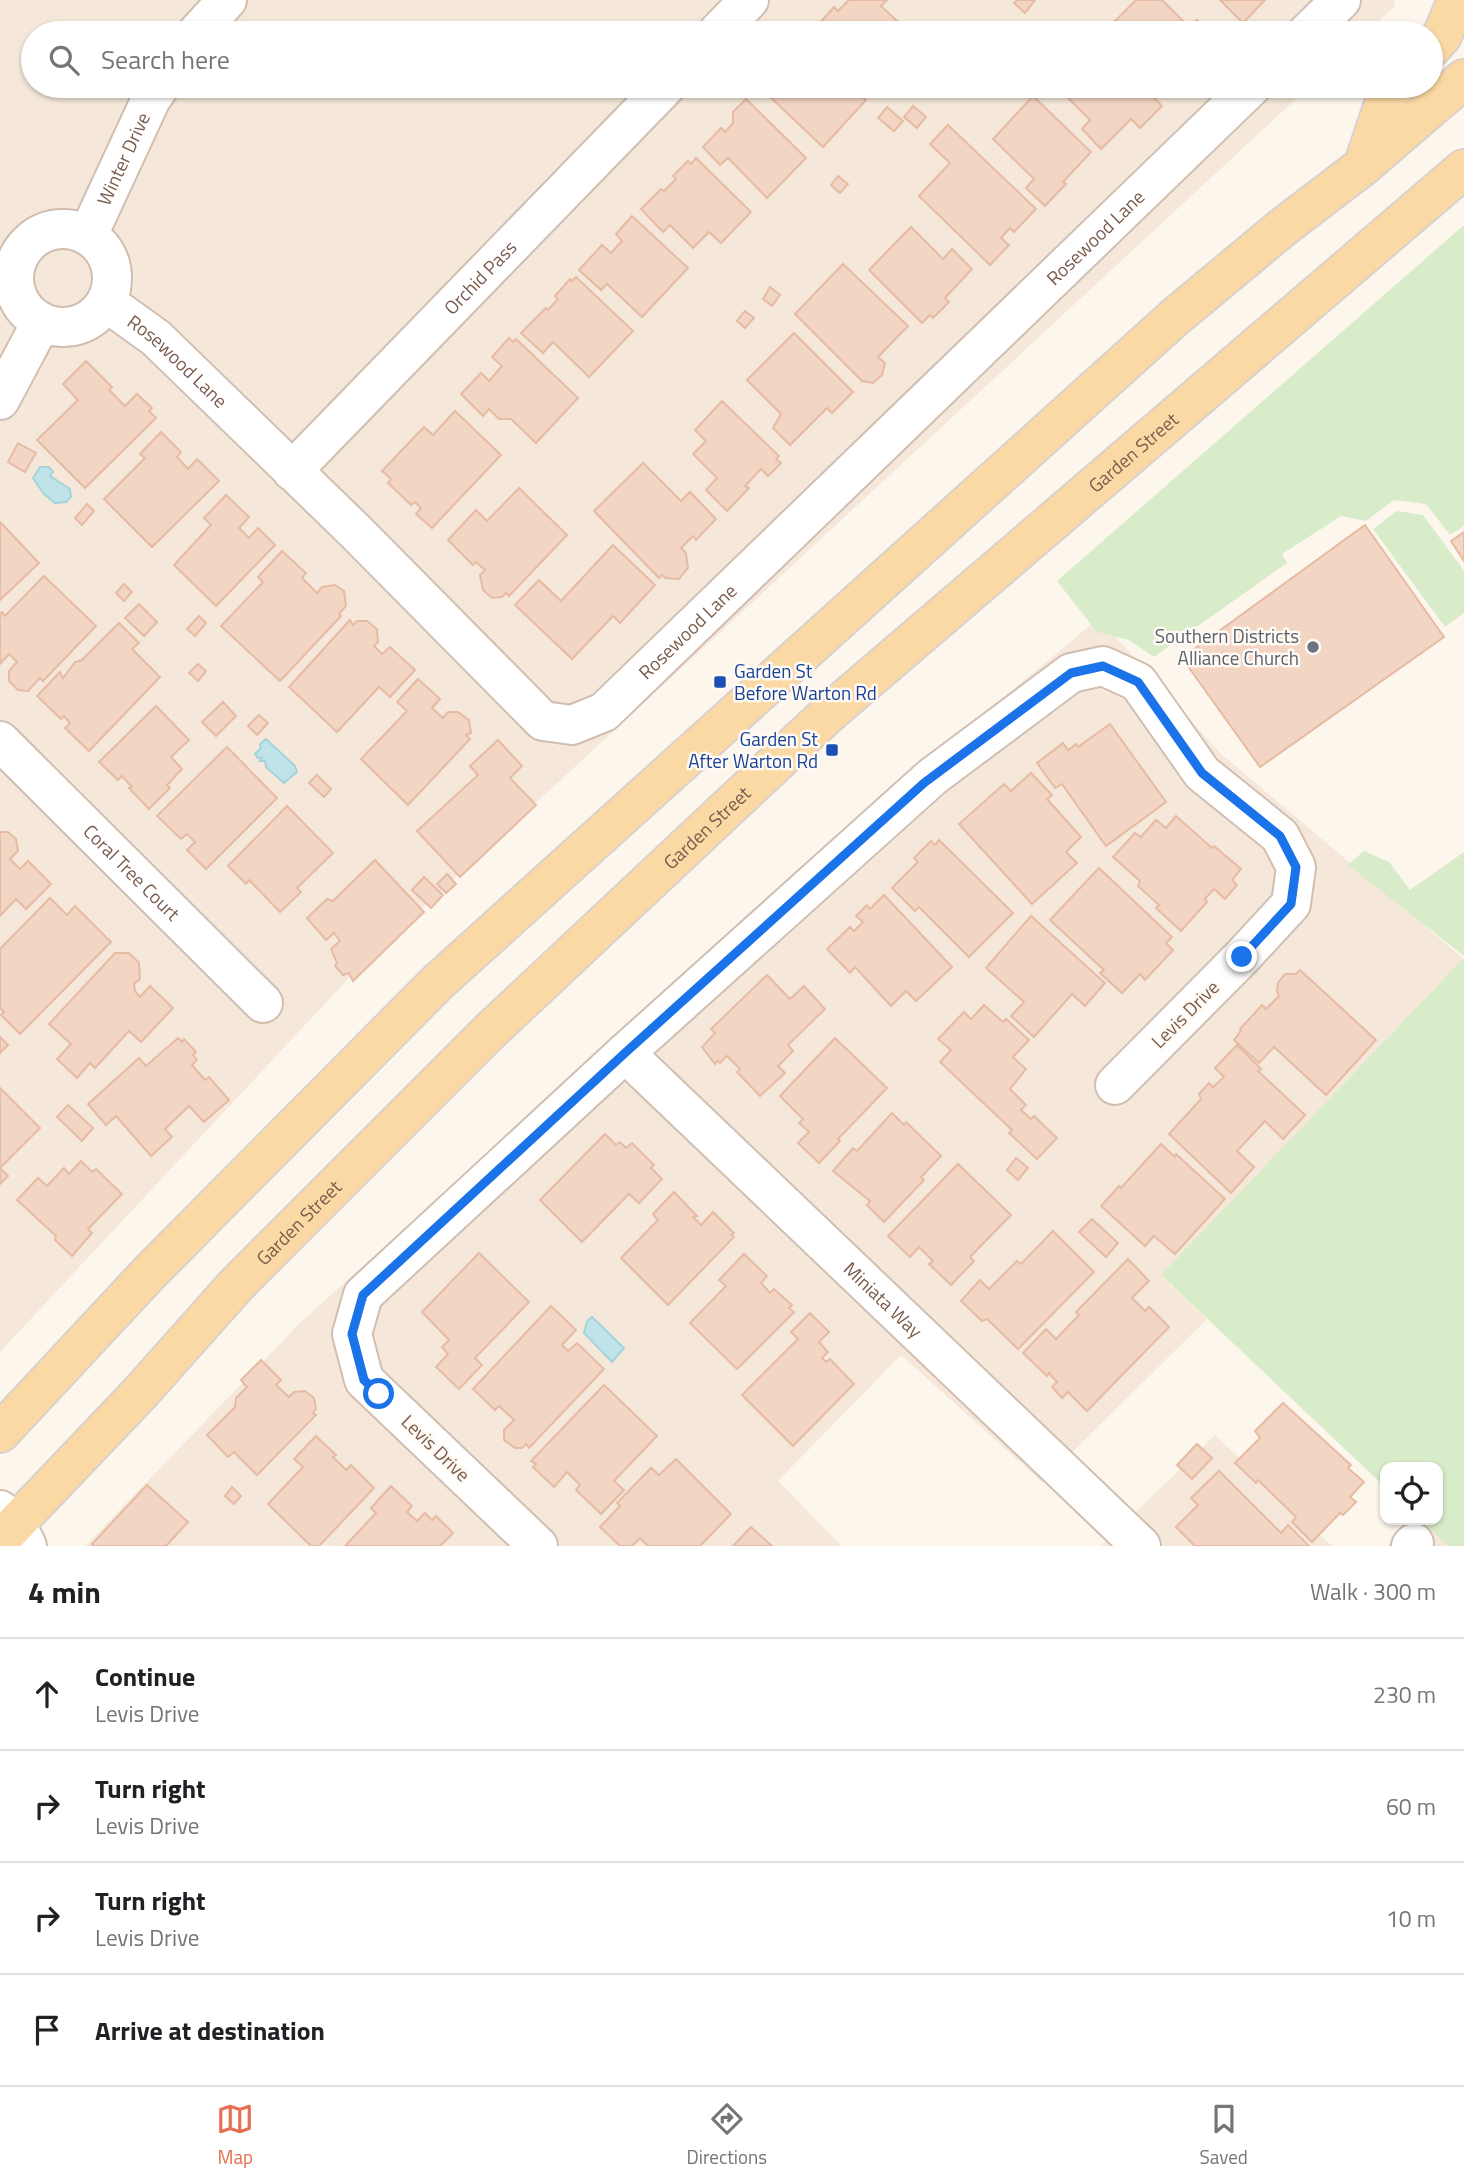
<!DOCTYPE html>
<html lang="en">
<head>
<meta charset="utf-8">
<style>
  body { margin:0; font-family:"Titillium Web",sans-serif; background:#f2f2f2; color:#202124 }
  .controls { position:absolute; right:21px; bottom:21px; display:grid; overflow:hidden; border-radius:14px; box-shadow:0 2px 5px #0004 }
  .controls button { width:63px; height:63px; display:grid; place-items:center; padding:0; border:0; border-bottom:2px solid #e0e0e0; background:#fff; color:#202124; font:35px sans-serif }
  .stop { position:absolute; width:21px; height:21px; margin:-16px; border:5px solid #1a73e8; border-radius:50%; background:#fff }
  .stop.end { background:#1a73e8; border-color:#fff; box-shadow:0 2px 7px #0008 }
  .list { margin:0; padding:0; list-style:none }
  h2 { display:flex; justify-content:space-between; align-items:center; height:91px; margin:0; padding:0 28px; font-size:30px }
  h2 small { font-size:23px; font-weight:400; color:#757577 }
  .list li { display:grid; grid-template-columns:46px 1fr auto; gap:21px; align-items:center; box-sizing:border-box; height:112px; padding:0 28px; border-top:2px solid #e0e0e0 }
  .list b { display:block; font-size:26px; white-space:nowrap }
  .list p { margin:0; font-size:23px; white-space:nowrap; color:#757577 }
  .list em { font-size:23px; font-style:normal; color:#757577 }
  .icon { flex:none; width:38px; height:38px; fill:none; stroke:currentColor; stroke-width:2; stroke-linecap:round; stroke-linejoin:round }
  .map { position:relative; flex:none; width:1464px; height:1546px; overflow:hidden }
  .search { position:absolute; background:#fff; box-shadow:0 2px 5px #0004; left:21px; right:21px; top:21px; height:77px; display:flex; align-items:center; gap:18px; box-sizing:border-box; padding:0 24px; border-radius:38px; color:#757577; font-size:26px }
  .sheet { height:539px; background:#fff }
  nav { display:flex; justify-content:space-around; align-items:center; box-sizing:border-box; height:98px; border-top:2px solid #e0e0e0; background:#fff; font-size:19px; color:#757577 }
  nav a { display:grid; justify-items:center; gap:4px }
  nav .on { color:#e76f51 }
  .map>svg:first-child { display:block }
  .residential { fill:#f5e8da }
  .green { fill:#d8ecc9 }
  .water { fill:#bfe3e8; stroke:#a5d3da; stroke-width:2 }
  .building { fill:#f3d5c3; stroke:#e6bba3; stroke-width:2 }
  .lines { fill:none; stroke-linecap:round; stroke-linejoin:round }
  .minor-casing { stroke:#d1beb0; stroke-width:42 }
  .primary-casing { stroke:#dad1cd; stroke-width:42 }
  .minor { stroke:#fff; stroke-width:38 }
  .primary { stroke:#fbd9a5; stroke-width:38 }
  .route { stroke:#1a73e8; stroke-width:9 }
  .worship-dot { fill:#6b7280; stroke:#fffaf3; stroke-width:2.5 }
  .transit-dot { fill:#1a4fb4; stroke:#fffaf3; stroke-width:2.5 }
  .labels { text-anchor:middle; stroke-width:5; stroke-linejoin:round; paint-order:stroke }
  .street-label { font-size:19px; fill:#7a5c4d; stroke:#fffaf3 }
  .worship-label { font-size:19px; fill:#5b616d; stroke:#fffaf3; text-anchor:end }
  .transit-label { font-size:19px; fill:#164399; stroke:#fffaf3; text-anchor:start }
</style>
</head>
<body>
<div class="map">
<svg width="1464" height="1546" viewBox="0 0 1464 1546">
  <rect width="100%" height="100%" fill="#fdf6ec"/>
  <g class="residential">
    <polygon points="0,0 1395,0 1394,7 1366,33 33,33 33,86 1310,86 362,964 0,1352"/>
    <polygon points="1099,618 1220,753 1464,959 1464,980 1169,1284 1207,1319 1042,1482 901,1355 778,1481 842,1546 85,1546 300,1323 852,823"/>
    <polygon points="1215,1435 1332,1546 1101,1546"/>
    <polygon points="1422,1520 1451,1546 1387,1546"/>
  </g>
  <g class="green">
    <polygon points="1464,225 1464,526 1450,535 1426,504 1394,500 1366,521 1341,516 1282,554 1287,563 1154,657 1129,640 1097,632 1057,581"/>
    <polygon points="1397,511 1423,515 1464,571 1464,613 1445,627 1373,529"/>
    <polygon points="1364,851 1389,862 1410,890 1464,852 1464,956 1348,865"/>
    <polygon points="1464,958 1464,1546 1448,1546 1420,1520 1438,1520 1438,1467 1385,1467 1385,1487 1161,1275"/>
  </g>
  <g class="water">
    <polygon points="40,467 49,467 53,472 50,476 70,489 71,497 66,502 55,503 44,494 33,478"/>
    <polygon points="266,739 295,766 297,772 284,783 266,767 265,761 260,761 262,758 258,758 255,754 261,748 260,744"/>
    <polygon points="592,1317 624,1348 612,1362 584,1333 587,1321"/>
  </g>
  <g class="building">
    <polygon points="849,0 887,0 881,6 910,33 823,33 816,27 834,7 838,11"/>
    <polygon points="1017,0 1035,0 1025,13 1014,3"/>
    <polygon points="1136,0 1162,0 1189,27 1197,20 1209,33 1107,33 1105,31"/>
    <polygon points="1220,0 1265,0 1243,23"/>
    <polygon points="764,86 851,86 866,100 823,147 768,95 771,92"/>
    <polygon points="1056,86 1143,86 1162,106 1140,128 1131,119 1101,149 1082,129 1090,120"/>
    <polygon points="1158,86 1191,86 1184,92 1171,92 1168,89 1164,93"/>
    <polygon points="1033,96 1091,152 1063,182 1066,184 1045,206 1026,188 1034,179 993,139"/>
    <polygon points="746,99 806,158 767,198 728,158 720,165 703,147 721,128 725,132 733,123 733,112"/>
    <polygon points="913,106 926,117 917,128 904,117"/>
    <polygon points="887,107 903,121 894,131 878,118"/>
    <polygon points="948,125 1036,209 1014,232 1010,228 1001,238 1009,245 990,265 919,196 950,163 930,144"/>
    <polygon points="696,158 751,212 721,243 709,232 693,248 670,225 663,232 641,209 661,189 664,191 676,179 673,176 688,161 691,164"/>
    <polygon points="838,176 848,184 840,193 831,185"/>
    <polygon points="632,216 688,268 642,317 607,284 601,290 579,270 602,245 611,253 622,241 616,234"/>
    <polygon points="911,227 943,259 952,249 972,269 945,298 949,302 933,318 930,315 922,323 869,270"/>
    <polygon points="843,264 908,326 878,357 885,363 882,375 873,383 862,381 795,314"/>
    <polygon points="576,277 633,331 589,377 553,342 543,353 521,333 546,308 548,310 558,299 555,296 570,279 572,281"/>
    <polygon points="770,287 780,295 772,306 763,299"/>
    <polygon points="745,311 754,318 745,328 737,321"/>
    <polygon points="794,333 853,392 832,413 827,408 790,445 773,428 781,414 747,380"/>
    <polygon points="509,338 513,342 516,339 578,398 536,443 511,419 499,419 489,409 483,416 461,394 481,373 489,381 502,366 492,357"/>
    <polygon points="86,361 112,387 109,390 125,406 137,394 152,408 149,411 156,418 85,488 37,440 78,400 63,384"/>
    <polygon points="722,401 779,456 776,459 781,463 768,476 761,469 745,486 749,488 727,511 706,490 717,478 693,454 706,441 695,430"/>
    <polygon points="455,411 501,455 432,528 416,514 421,508 415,502 411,505 388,483 391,479 382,471 424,427 433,435"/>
    <polygon points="161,432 181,452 177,457 188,469 197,459 219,481 152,547 104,499 145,458 140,454"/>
    <polygon points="18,443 36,453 25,472 8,462"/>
    <polygon points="643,463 681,501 690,492 716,519 696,540 693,536 681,548 686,553 688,568 679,579 665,578 662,575 659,578 594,511"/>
    <polygon points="519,488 567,535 509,596 506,593 502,597 492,598 483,590 480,575 485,570 476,562 473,565 448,540 476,510 487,521"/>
    <polygon points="226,495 249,517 239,528 249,538 258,528 275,545 216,606 174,565 211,525 204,518"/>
    <polygon points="87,504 94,511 82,525 75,518"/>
    <polygon points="0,522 39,563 0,600"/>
    <polygon points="1365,525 1444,637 1260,767 1182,658"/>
    <polygon points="1464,532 1464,561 1451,541"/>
    <polygon points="613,545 655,585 620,623 613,616 572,659 515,605 539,580 561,601"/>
    <polygon points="282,551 306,573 302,578 317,593 322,587 335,585 344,591 346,606 339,614 341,616 280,681 221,626 263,582 258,577"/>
    <polygon points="44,576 96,626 43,681 40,678 28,691 18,690 9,681 9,671 17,662 9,654 0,664 0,614 2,612 5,616"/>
    <polygon points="124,584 132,592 124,601 116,593"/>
    <polygon points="139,604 157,622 144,636 125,618"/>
    <polygon points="199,616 206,623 195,636 187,629"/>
    <polygon points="350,620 353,625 357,621 367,621 377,629 378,642 374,646 382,654 390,647 415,670 390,697 379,687 337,732 289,687"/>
    <polygon points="119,623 139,643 132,649 160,677 89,751 65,728 70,723 64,716 61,719 37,696 60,672 63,678 75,662 82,660"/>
    <polygon points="198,664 206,671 198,681 189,673"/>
    <polygon points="418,679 440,699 432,708 443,718 448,712 458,712 469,720 471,733 466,735 470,739 408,805 361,759 407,711 397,702"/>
    <polygon points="223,702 236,716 216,736 202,722"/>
    <polygon points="156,706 189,740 171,757 182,769 167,785 170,788 149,809 129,788 132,787 122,776 118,780 99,762"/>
    <polygon points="259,715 268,723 257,735 248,726"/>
    <polygon points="1110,724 1166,802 1106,846 1062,784 1055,788 1037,763 1063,743 1068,750 1076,744 1078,747"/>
    <polygon points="498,740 522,766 510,778 536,805 460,877 417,831 478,775 470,766"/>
    <polygon points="227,747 277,798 206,869 187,850 195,842 187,834 181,839 157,816"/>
    <polygon points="1031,773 1052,795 1047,799 1081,837 1066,852 1077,863 1032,904 959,824 1004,784 1011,791"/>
    <polygon points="317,775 331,789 324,797 309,783"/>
    <polygon points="287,806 333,853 297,888 301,892 280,912 249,880 246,884 228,866"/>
    <polygon points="1176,816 1212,848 1214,846 1241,869 1232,880 1237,885 1225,899 1214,889 1205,899 1207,902 1181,931 1156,908 1159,905 1138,886 1140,881 1113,857 1135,833 1141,837 1156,820 1166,828"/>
    <polygon points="0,832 8,832 16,839 18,851 10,859 20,869 28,861 51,884 26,909 16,899 0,916"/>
    <polygon points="939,840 1013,913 969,957 919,907 915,911 892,888 918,862 914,858 931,841 935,845"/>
    <polygon points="375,860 424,912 353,981 349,973 343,975 335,966 337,963 331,949 340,941 334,933 326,940 307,918 327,899 333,901"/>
    <polygon points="1099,868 1172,937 1166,943 1173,950 1145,980 1140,974 1122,993 1100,973 1104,970 1050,920"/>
    <polygon points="447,874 456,884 446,893 437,884"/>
    <polygon points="424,877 443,895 431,908 412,890"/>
    <polygon points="884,895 952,967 916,1001 906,991 891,1006 855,967 850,973 827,949 850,927 854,931 863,922 856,916 867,905 870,909"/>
    <polygon points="50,898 67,915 75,906 111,942 20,1034 1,1015 4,1012 0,1008 0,949"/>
    <polygon points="1031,916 1105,983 1085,1006 1072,994 1034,1037 1011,1016 1024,1002 986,968"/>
    <polygon points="115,953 129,953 139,963 140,979 134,984 135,991 140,997 150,986 173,1008 141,1042 129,1031 95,1068 90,1063 77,1078 57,1059 71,1044 49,1024"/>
    <polygon points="1300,970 1376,1040 1326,1095 1274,1047 1259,1063 1234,1040 1241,1031 1240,1029 1262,1005 1266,1009 1279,996 1277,991 1278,983 1285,974 1296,974"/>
    <polygon points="767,975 790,999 804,986 825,1009 788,1045 793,1051 778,1066 785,1073 760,1096 737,1072 740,1069 727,1056 720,1063 717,1061 715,1064 702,1047 715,1033 711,1029"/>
    <polygon points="984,1005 1003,1022 1006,1019 1029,1040 1013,1057 1026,1069 1010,1089 1026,1105 1021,1110 1031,1119 1034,1116 1057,1138 1037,1159 1009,1133 1012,1130 940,1062 951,1050 938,1039 964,1012 971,1019"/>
    <polygon points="0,1037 8,1045 0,1053"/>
    <polygon points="178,1038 182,1042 184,1039 196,1052 193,1055 197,1060 192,1065 205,1080 209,1077 229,1100 204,1122 189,1106 165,1129 172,1137 151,1156 116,1116 106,1125 88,1104 139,1058 146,1066"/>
    <polygon points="835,1038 887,1088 838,1139 840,1141 819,1163 798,1143 809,1132 799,1123 803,1119 780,1096"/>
    <polygon points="1237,1045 1261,1069 1258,1071 1305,1115 1283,1139 1265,1121 1237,1151 1254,1167 1231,1193 1169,1134 1201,1099 1199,1094 1209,1083 1213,1087 1224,1077 1215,1068"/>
    <polygon points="0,1088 40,1128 0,1168 8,1176 0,1184"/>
    <polygon points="68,1105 93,1128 82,1141 57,1117"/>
    <polygon points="892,1113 904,1125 906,1122 941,1156 921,1177 924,1180 884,1222 867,1205 870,1201 833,1171 853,1148 857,1151"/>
    <polygon points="605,1134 616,1145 620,1142 626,1148 632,1143 654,1165 651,1168 662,1179 639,1203 629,1194 582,1242 540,1200"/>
    <polygon points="1161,1144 1175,1157 1176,1154 1225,1199 1175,1254 1154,1236 1145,1246 1101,1206 1119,1186 1121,1188"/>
    <polygon points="1016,1158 1028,1168 1018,1180 1007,1170"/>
    <polygon points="81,1161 92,1172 96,1169 122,1194 88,1229 92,1233 72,1256 55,1240 56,1236 17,1200 38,1178 47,1186 64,1168 69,1174"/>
    <polygon points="958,1164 1011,1215 970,1257 974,1261 951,1285 929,1264 933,1261 919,1247 910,1257 888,1236"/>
    <polygon points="674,1192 697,1216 693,1217 701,1225 713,1212 734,1233 731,1235 734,1237 668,1305 621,1258 658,1220 653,1214"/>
    <polygon points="1092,1219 1118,1243 1106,1257 1079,1232"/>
    <polygon points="1053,1231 1094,1272 1018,1349 987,1319 982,1321 961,1301 980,1280 989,1289 1017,1261 1021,1264"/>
    <polygon points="479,1253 529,1302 475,1358 482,1365 459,1389 436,1367 448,1354 442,1347 449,1340 422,1312"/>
    <polygon points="744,1254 767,1276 761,1283 770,1293 774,1289 792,1305 789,1308 794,1312 737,1369 690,1323 726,1286 719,1280"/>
    <polygon points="1128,1259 1149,1281 1132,1298 1145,1311 1149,1307 1169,1327 1087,1411 1068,1392 1062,1398 1052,1387 1057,1382 1049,1373 1047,1376 1023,1353 1046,1329 1056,1339 1079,1315 1076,1312"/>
    <polygon points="551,1306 576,1330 562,1345 568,1351 577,1343 604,1369 529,1448 526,1444 522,1448 515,1448 504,1440 504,1430 514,1420 499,1406 495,1410 473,1389"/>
    <polygon points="810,1313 829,1332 819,1342 828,1352 822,1358 826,1362 830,1359 854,1384 793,1446 742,1395 798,1339 791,1332"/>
    <polygon points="261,1360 281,1380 276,1385 289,1397 294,1392 305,1391 314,1398 316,1409 313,1413 316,1415 257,1475 234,1452 228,1457 207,1435 235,1407 236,1398 247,1387 241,1380"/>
    <polygon points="604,1385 657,1436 614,1481 624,1490 601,1514 576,1490 580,1485 567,1472 554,1487 533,1467 536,1464 531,1461"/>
    <polygon points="1283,1403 1351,1465 1348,1468 1364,1482 1350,1497 1356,1502 1343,1515 1340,1513 1312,1542 1292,1522 1296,1517 1258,1480 1256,1483 1235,1463 1260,1438 1255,1431"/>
    <polygon points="316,1436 336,1455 333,1457 346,1470 351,1465 374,1488 319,1546 311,1546 268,1504 303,1467 294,1459"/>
    <polygon points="1197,1444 1212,1458 1192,1479 1177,1465"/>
    <polygon points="676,1459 731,1514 700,1546 648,1546 640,1538 632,1546 620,1546 600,1527 620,1506 617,1503 651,1468 659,1475"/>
    <polygon points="1219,1471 1281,1533 1288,1525 1309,1546 1195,1546 1176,1527 1198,1505 1191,1498"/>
    <polygon points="147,1485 188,1522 166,1546 95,1546 92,1544"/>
    <polygon points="391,1486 412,1506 407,1512 417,1521 425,1513 432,1520 436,1516 453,1533 440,1546 345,1546 376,1513 371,1508"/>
    <polygon points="232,1487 241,1496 234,1504 225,1496"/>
    <polygon points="751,1527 772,1546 733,1546"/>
  </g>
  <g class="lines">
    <defs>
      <g id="minor">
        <polyline points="197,33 227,0"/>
        <polyline points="717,33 749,0"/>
        <polyline points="1307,33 1341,0"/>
        <circle cx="63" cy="278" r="49"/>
        <path id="s1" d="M88,235L151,99L160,86"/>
        <path id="s2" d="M106,302L156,338L356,532L543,721L572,725L604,712L1252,86"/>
        <polyline points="0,400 41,323"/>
        <path id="s3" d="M292,471L666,86"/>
        <path id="s4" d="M0,741L263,1003"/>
        <path id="s5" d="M625,1053L1141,1546"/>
        <polyline points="0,1510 16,1524 27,1546"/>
        <polyline points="538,1546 364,1380 352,1334 363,1295 625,1053 932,777 1071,673 1103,666 1138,682 1202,773 1280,836 1296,867 1291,904 1242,957 1115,1085"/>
        <polyline points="1411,1546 1414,1543"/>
      </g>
      <g id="primary">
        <polyline points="1431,48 1442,36 1457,0"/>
        <polyline points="1364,164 1387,95 1396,86"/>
        <polyline points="0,1433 151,1271 438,982 1175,317 1282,228 1363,166 1464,79"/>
        <path id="s6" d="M0,1540L140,1393L237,1284L489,1032L829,713L1464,169"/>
      </g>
    </defs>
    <use href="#minor" class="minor-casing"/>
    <use href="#primary" class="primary-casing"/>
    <use href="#minor" class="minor"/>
    <use href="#primary" class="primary"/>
  </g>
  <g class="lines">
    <polyline class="route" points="379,1394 364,1380 352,1334 363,1295 625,1053 924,783 1071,673 1103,666 1138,682 1202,773 1280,836 1296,867 1291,904 1242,957"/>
  </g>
  <circle class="worship-dot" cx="1313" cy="647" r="7"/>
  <g class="transit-dot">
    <rect x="713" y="675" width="14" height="14" rx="3.5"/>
    <rect x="825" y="743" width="14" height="14" rx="3.5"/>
  </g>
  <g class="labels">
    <g class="street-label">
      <text dy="7" stroke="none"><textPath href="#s1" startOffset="84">Winter Drive</textPath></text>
      <text dy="7" stroke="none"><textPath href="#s2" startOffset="1353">Rosewood Lane</textPath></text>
      <text dy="7" stroke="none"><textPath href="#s3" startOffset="270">Orchid Pass</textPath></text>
      <text dy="7" stroke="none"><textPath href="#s2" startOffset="93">Rosewood Lane</textPath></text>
      <text dy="7" stroke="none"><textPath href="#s6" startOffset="1572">Garden Street</textPath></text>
      <text dy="7" stroke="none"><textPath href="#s2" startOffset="786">Rosewood Lane</textPath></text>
      <text dy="7" stroke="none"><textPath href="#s6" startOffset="1004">Garden Street</textPath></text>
      <text dy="7" stroke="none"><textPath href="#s4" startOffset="186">Coral Tree Court</textPath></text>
      <text transform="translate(1185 1014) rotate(-45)" y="7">Levis Drive</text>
      <text dy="7" stroke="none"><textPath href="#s6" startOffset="436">Garden Street</textPath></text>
      <text dy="7" stroke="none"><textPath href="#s5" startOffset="357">Miniata Way</textPath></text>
      <text transform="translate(436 1448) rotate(44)" y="7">Levis Drive</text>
    </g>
    <g class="worship-label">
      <text x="1299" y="643">Southern Districts<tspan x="1299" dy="22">Alliance Church</tspan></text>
    </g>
    <g class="transit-label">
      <text x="734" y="678">Garden St<tspan x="734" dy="22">Before Warton Rd</tspan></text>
      <text x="818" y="746" text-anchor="end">Garden St<tspan x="818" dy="22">After Warton Rd</tspan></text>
    </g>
  </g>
</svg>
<div class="controls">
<button><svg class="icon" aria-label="locate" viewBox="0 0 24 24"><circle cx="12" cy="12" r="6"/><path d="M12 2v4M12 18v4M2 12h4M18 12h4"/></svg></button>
</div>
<div class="stop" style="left:379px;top:1394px"></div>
<div class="stop end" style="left:1242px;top:957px"></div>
<div class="search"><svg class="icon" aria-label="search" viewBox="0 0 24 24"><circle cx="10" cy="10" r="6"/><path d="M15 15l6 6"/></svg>Search here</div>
</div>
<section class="sheet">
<h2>4 min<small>Walk · 300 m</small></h2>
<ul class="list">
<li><svg class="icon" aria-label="ahead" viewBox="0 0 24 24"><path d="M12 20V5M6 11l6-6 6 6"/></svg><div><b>Continue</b><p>Levis Drive</p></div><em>230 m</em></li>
<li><svg class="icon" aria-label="right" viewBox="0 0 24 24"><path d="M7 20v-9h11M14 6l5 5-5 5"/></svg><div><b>Turn right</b><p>Levis Drive</p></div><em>60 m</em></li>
<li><svg class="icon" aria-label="right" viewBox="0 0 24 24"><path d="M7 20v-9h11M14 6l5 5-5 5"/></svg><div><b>Turn right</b><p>Levis Drive</p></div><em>10 m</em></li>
<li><svg class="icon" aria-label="arrive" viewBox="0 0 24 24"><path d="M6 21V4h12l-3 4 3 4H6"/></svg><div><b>Arrive at destination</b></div></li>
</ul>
</section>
<nav>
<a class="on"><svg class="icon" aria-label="map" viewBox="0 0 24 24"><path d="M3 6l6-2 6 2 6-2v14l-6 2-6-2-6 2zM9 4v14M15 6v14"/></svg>Map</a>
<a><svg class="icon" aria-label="directions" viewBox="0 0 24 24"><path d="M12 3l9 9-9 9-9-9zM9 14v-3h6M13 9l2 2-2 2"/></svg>Directions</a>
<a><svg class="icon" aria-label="saved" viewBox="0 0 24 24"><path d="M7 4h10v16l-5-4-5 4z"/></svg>Saved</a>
</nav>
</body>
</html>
